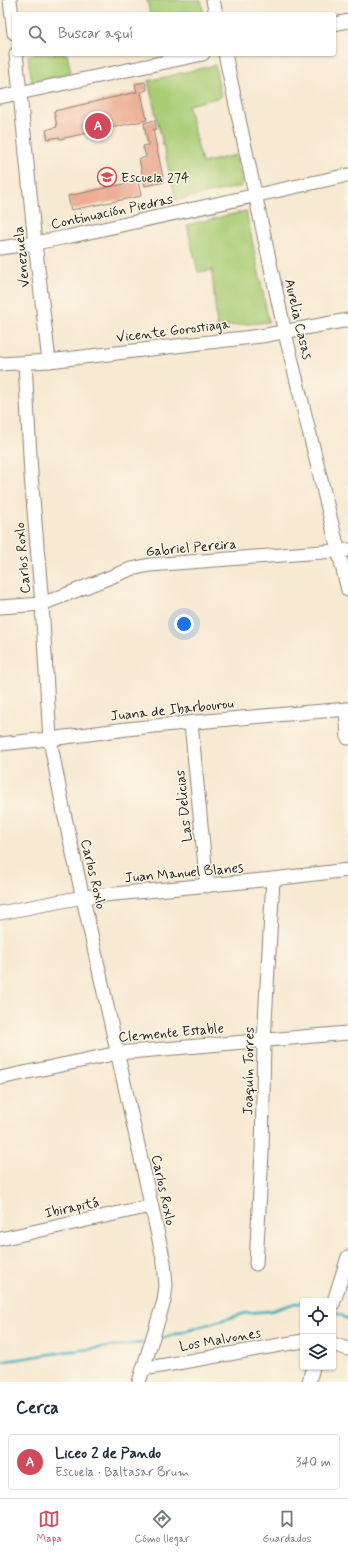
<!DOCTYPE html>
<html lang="es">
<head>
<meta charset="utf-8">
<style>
  body { margin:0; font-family:Mynerve,sans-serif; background:#f2f2f3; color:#1f2937 }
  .controls { position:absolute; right:12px; bottom:12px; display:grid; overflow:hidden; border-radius:4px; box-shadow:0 1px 3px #0004 }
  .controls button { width:36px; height:36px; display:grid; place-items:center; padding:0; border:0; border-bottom:1px solid #e0e1e3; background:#fff; color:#1f2937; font:20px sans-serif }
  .you { position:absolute; left:184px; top:624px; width:14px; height:14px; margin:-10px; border:3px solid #fff; border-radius:50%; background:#1a73e8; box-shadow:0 0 0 6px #1a73e833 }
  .badge { display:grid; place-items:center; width:26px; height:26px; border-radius:50%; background:#d1495b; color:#fff; font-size:13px; font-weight:700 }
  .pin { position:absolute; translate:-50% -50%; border:2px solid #fff; box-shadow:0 1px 4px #0006 }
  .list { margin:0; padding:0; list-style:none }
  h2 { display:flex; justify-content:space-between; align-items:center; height:52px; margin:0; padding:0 16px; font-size:17px }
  h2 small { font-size:13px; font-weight:400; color:#747a83 }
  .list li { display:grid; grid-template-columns:26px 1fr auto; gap:12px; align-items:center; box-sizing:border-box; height:56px; margin:0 8px 8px; padding:0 8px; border:1px solid #e0e1e3; border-radius:4px }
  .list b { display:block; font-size:15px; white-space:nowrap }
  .list p { margin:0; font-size:13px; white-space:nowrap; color:#747a83 }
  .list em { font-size:13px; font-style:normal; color:#747a83 }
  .icon { flex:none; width:22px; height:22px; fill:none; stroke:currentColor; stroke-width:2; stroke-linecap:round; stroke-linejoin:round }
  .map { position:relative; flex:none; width:348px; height:1382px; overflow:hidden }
  .search { position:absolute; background:#fff; box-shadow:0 1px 3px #0004; left:12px; right:12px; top:12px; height:44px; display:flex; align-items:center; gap:10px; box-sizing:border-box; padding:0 14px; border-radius:4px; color:#747a83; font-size:15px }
  .sheet { height:116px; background:#fff }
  nav { display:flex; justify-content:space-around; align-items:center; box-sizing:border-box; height:56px; border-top:1px solid #e0e1e3; background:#fff; font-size:11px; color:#747a83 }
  nav a { display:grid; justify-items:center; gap:2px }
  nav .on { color:#d1495b }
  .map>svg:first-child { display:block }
  .green { fill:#a9cc75; stroke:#627448 }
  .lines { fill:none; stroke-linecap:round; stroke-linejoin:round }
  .stream { stroke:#3fadbd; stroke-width:3 }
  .building { fill:#ecad94 }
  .minor-casing { stroke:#8a8277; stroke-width:15 }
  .minor { stroke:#fff; stroke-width:13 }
  .labels { text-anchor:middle; stroke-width:3; stroke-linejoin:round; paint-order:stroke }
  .poi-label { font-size:14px; fill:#1c1c1c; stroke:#fcf5e5; text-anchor:start }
  .street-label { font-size:14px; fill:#1c1c1c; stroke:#fcf5e5 }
</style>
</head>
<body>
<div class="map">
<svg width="348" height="1382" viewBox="0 0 348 1382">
  <rect width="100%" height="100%" fill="#fcf5e5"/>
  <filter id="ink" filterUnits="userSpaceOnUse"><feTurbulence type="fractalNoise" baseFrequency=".025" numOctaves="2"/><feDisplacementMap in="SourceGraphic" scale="8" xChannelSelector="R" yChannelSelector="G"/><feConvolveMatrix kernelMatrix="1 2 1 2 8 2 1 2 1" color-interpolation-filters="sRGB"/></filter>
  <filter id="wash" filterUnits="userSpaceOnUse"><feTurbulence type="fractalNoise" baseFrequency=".012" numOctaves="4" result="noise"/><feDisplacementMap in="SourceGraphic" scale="16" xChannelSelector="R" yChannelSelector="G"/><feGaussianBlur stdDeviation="0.9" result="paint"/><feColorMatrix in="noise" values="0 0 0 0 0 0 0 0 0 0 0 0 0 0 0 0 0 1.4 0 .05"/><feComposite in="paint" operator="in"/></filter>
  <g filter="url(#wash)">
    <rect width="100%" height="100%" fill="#f7e9d2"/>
    <g class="green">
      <polygon points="147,0 201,0 204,14 150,14"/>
      <polygon points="35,54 67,54 71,73 32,82 28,56"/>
      <polygon points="215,65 221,97 188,105 202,163 236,155 243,186 176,200 148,81"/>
      <polygon points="246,211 269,322 217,327 212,270 198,272 187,225"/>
    </g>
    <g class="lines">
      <g class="stream">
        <polyline points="337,1313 348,1319"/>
        <polyline points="156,1340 246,1313 270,1311 296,1303 303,1304"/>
        <polyline points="0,1362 64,1352 142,1343"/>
      </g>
    </g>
    <g id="blocks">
      <g class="building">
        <polygon points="145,82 147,90 141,92 147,120 60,139 59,137 48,139 46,130 57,127 54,111 137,92 135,84"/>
        <polygon points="155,120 156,129 153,130 164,182 145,186 139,159 146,157 143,146 148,145 144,123"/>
        <polygon points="138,181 141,196 71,210 68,196"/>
      </g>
    </g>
  </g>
  <g filter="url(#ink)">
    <use href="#blocks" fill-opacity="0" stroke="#8a8277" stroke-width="1"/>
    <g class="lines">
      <defs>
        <g id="minor">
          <polyline points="10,0 14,33"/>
          <polyline points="213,0 216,14"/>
          <polyline points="334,24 348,21"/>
          <polyline points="16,54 35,243 49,361"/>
          <polyline points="225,54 285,333 348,590"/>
          <polyline points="0,97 203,54"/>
          <polyline points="0,248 35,243 67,237 348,175"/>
          <polyline points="25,363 31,475 42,604 50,740 64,813 164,1262 166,1286 164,1301 139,1382"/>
          <polyline points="0,364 49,361 261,336 348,320"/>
          <polyline points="0,607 42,604 131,569 150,565 348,550"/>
          <polyline points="346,709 348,738"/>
          <polyline points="191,723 207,886"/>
          <path d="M0,744C43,740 85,735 127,729C200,721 274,715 348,709"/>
          <polyline points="0,913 83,897 273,879 348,870"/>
          <polyline points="0,1078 118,1053 348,1033"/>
          <polyline points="0,1239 151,1206"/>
          <polyline points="256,1264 262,1153 264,1040 273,879"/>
          <polyline points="333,1304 348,1257"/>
          <polyline points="333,1344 348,1349"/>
          <polyline points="143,1369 303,1341"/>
          <polyline points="309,1382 313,1367"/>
        </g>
      </defs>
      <use href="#minor" class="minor-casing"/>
      <use href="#minor" class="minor"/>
    </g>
  </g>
  <defs>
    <symbol id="school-ring" viewBox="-11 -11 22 22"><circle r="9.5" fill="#fcf5e5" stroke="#d1495b" stroke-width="1.5"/><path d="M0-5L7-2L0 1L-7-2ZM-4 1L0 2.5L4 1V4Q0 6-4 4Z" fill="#d1495b"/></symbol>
  </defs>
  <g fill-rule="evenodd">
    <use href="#school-ring" x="96" y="166" width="22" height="22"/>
  </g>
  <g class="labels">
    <g class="poi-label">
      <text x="121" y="182">Escuela 274</text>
    </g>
    <g class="street-label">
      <text transform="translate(112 211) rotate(-12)" y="5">Continuación Piedras</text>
      <text transform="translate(21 257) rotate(-96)" y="5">Venezuela</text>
      <text transform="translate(299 319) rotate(77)" y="5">Aurelia Casas</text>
      <text transform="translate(173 330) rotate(-7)" y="5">Vicente Gorostiaga</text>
      <text transform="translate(191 547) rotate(-5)" y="5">Gabriel Pereira</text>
      <text transform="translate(22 558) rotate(-95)" y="5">Carlos Roxlo</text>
      <text transform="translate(172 709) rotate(-6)" y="5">Juana de Ibarbourou</text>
      <text transform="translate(183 806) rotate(-96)" y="5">Las Delicias</text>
      <text transform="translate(184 872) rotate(-5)" y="5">Juan Manuel Blanes</text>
      <text transform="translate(94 874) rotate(77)" y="5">Carlos Roxlo</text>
      <text transform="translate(171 1032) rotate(-5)" y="5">Clemente Estable</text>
      <text transform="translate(248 1071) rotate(-89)" y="5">Joaquín Torres</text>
      <text transform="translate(164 1190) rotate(78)" y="5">Carlos Roxlo</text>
      <text transform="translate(72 1207) rotate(-12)" y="5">Ibirapitá</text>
      <text transform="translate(220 1339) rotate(-10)" y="5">Los Malvones</text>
    </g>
  </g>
</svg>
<div class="controls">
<button><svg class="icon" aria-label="locate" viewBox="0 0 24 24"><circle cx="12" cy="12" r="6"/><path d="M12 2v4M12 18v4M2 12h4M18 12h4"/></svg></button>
<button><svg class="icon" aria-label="layers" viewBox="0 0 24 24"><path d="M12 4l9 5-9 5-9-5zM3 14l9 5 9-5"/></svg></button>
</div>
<div class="you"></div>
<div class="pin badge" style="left:98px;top:126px">A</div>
<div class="search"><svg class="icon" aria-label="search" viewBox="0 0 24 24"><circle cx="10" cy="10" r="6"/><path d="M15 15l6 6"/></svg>Buscar aquí</div>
</div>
<section class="sheet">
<h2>Cerca<small></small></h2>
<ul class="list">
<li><span class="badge">A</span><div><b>Liceo 2 de Pando</b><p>Escuela · Baltasar Brum</p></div><em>340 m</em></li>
</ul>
</section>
<nav>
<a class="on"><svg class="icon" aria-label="map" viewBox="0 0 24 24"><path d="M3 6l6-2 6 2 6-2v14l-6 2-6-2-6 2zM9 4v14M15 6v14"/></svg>Mapa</a>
<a><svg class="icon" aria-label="directions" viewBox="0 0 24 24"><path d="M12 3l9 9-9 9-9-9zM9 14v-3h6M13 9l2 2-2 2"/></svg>Cómo llegar</a>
<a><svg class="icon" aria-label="saved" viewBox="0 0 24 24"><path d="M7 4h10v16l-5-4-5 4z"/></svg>Guardados</a>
</nav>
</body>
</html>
